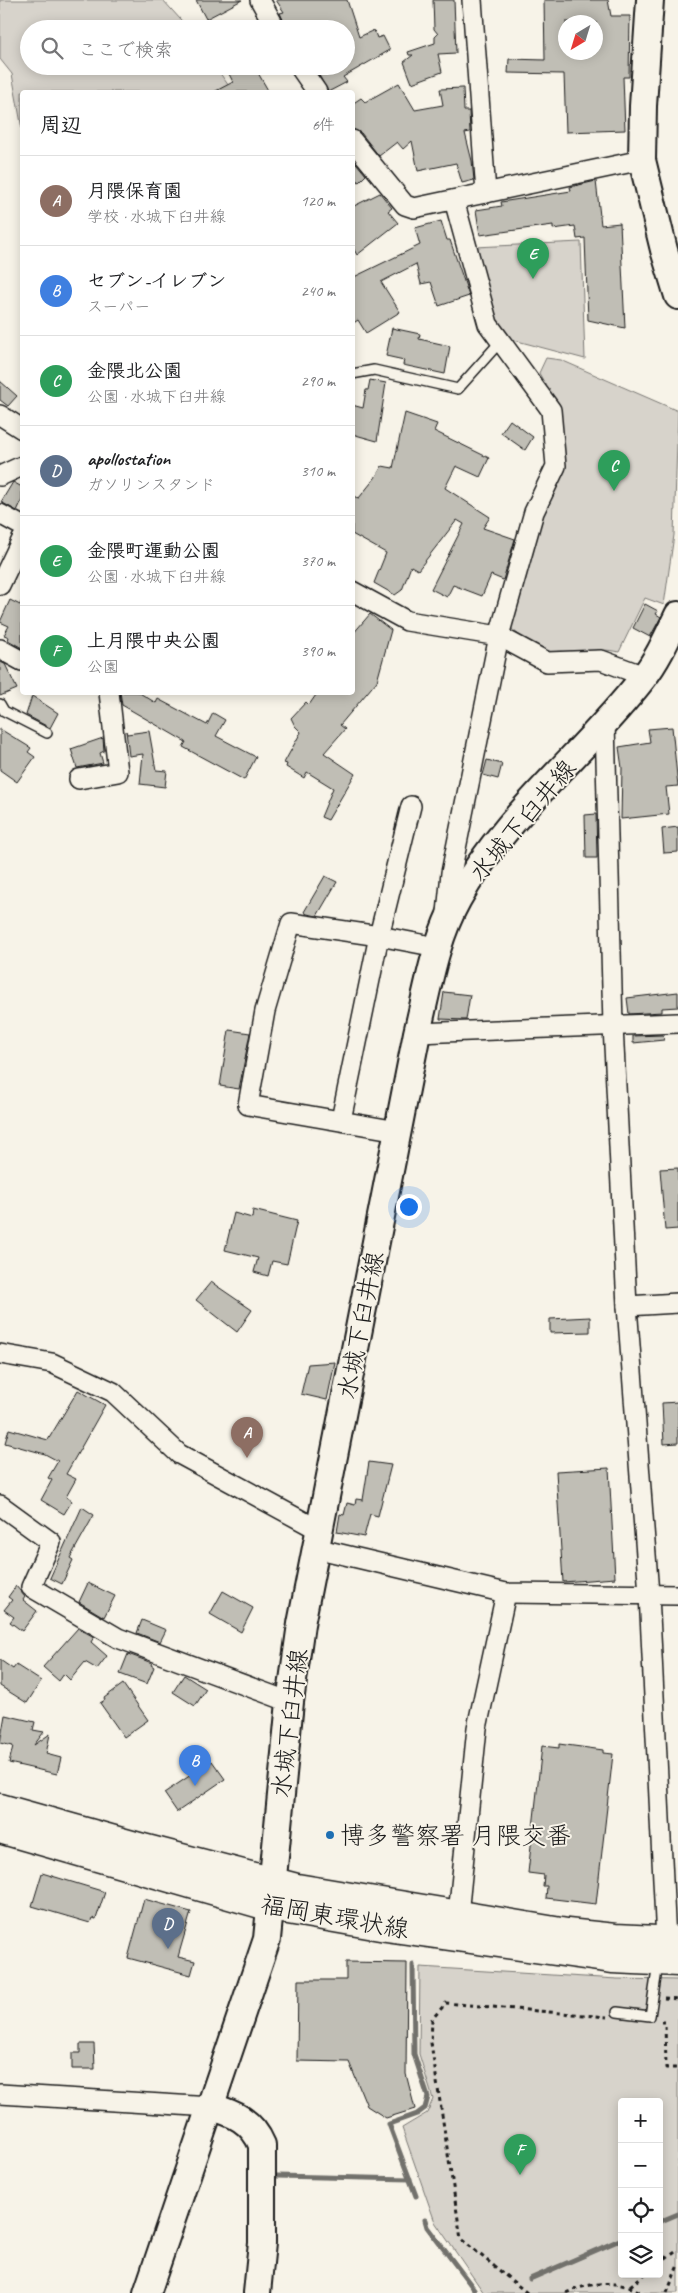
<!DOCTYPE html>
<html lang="ja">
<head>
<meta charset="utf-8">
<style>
  body { margin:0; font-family:Caveat,"Klee One",sans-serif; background:#f2f2f2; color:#202124 }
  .controls { position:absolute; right:15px; bottom:15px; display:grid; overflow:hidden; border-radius:5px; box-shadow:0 2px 12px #0003 }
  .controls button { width:45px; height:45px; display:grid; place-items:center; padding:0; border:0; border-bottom:1px solid #e0e0e0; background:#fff; color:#202124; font:25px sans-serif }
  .compass { position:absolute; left:558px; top:15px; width:45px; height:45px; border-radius:50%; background:#fff; box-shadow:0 2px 12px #0003; rotate:218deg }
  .you { position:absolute; left:408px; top:1206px; width:18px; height:18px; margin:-12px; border:4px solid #fff; border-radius:50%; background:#1a73e8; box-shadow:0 0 0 8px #1a73e833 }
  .badge { display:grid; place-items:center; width:32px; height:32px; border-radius:50%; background:#111827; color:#fff; font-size:16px; font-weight:700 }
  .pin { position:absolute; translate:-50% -41px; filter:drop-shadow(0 1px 2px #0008) }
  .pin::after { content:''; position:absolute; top:26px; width:18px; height:15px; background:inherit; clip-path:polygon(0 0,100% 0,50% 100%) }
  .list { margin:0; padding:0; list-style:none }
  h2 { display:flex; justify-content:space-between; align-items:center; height:65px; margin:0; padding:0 20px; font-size:21px }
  h2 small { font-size:16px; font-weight:400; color:#757577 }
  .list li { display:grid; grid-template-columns:32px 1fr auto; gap:15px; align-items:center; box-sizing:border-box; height:90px; padding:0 20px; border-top:1px solid #e0e0e0 }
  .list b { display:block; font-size:19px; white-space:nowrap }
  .list p { margin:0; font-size:16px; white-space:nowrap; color:#757577 }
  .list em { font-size:16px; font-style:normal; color:#757577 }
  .icon { flex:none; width:28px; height:28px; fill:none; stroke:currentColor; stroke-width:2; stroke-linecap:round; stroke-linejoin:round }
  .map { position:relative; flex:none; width:678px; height:2293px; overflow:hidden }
  .search { position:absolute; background:#fff; box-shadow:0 2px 12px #0003; left:20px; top:20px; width:335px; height:55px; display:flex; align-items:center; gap:12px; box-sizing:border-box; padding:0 18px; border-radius:28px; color:#757577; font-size:19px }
  .panel { position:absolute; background:#fff; box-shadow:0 2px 12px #0003; left:20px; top:90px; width:335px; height:605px; border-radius:5px }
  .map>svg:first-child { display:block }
  .green { fill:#d7d3cb; stroke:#7a7874; fill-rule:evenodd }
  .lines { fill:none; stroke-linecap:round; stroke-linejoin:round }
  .stream { stroke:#72716c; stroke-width:5 }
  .building { fill:#c0beb5; stroke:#1c1c1c; fill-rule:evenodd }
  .lane-casing { stroke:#1c1c1c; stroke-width:12 }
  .street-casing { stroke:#1c1c1c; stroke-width:22 }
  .secondary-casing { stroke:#1c1c1c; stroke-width:30 }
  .primary-casing { stroke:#1c1c1c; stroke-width:31 }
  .path { stroke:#1c1c1c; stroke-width:3; stroke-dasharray:4 4; stroke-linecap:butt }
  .lane { stroke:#f7f3e8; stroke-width:9 }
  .street { stroke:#f7f3e8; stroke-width:19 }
  .secondary { stroke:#f7f3e8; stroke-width:26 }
  .primary { stroke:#f7f3e8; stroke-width:28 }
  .poi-dot { fill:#1f6fb2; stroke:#f7f3e8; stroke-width:2 }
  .labels { text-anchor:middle; stroke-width:4; stroke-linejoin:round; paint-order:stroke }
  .street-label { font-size:25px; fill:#1c1c1c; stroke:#f7f3e8 }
  .poi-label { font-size:25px; fill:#1c1c1c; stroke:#f7f3e8; text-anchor:start }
</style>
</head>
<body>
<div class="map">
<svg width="678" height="2293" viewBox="0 0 678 2293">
  <rect width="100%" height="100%" fill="#f7f3e8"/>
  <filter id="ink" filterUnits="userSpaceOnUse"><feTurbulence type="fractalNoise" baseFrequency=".02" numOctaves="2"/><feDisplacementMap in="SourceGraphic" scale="10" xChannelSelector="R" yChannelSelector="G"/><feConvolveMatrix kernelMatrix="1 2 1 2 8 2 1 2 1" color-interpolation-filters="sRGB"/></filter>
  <g filter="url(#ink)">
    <g class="green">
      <polygon points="0,0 163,0 189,29 29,29 29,66 215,66 233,92 22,92 22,129 12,74 0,59"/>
      <polygon points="581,242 585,359 506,338 491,311 475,247"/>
      <path d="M546,358L561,360L678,411L674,535L664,605L645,598L619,652C594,646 582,655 560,655C540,654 522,637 508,626L539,519L557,406L539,373Z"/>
      <path d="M420,1967L617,1979L678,1980V2293H484L435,2222L402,2128L427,2113L433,2099L419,2054ZM622,2102H659V2274H622Z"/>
    </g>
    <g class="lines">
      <g class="stream">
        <polyline points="413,1965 414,2054 428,2097 425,2108 417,2114 389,2124 416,2196"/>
        <polyline points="277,2176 410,2179"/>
        <polyline points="425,2220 427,2227 474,2289"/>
        <polyline points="659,2222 678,2214"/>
        <polyline points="530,2279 622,2239"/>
      </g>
    </g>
    <g class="building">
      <polygon points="196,0 242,0 206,19"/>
      <polygon points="276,0 347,0 359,37 374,30 377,38 383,36 390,50 343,77 347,82 328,92 314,66 346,66 346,29 287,29 280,13 284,12"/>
      <polygon points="433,0 454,0 456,53 438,54 442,72 412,83 404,62 413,55 409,55 408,52 435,43 435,37 438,34 434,29"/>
      <path d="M544,0H608L611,16H630L629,77H623L625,130L566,132L564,74L508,73L509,59L545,60ZM566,22H596V52H566Z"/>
      <polygon points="240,66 254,66 269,92 214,92 233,82 228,72"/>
      <polygon points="399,83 415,110 443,105 440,89 463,88 464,111 469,111 470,132 465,133 472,161 474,180 462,183 456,163 418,171 412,141 403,149 397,142 379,156 361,133 352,129 352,104 361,98 365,102"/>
      <polygon points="352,158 366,175 359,182 352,177"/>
      <polygon points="596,181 601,225 620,223 625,328 588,320 585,238 577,239 575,226 553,229 553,225 480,235 476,210 502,206 501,202 571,191 570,187"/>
      <polygon points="380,193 392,208 388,211 398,223 357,255 352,246 352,207"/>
      <polygon points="441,221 447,240 450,240 469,296 439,306 431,282 421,284 416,264 381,282 400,312 366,333 358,320 352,324 352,278 420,245 415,228"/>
      <polygon points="392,328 420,334 419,339 450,346 445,374 403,365 404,360 386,356"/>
      <polygon points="370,380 386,383 377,441 352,434 352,405 363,408 366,390 368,390"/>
      <polygon points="0,381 17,396 8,406 0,400"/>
      <polygon points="405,413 437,424 434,431 489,458 480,477 456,466 445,488 490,517 483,528 515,539 503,580 491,575 482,596 453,585 447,597 431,589 464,524 457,520 418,570 411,566 402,590 395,595 374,583 386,553 352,534 352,496 359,498 375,478 382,466 393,468"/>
      <polygon points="510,420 533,437 525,450 501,433"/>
      <polygon points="13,482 22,487 22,500 17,511 1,502"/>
      <polygon points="10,600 20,605 22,600 22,648 8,640 9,637 4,635 9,626 0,622"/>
      <polygon points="645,604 658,611 656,614 661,617 650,637 633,628"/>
      <polygon points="370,614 391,630 377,681 340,725 345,729 324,753 355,774 328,820 321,817 333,788 307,772 304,778 286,767 287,764 284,763 301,732 295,726 291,718 306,702 309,705 318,692 352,692 352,635"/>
      <polygon points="0,662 5,664 17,689 0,696"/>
      <polygon points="120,692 138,692 156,703 158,699 207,725 213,713 225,720 216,736 256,757 244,780 183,747 186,742 122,705"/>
      <polygon points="32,696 58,713 50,728 26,715"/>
      <polygon points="672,727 678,786 666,787 669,814 621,819 622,768 619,747 650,742 648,729"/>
      <polygon points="0,729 31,748 28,752 35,757 17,782 0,770"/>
      <polygon points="126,731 127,734 149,731 156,770 167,771 165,787 140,784 143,754 129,756"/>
      <polygon points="103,738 104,751 100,753 103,763 77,768 71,749"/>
      <polygon points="487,760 502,764 498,779 483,775"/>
      <polygon points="596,814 597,858 586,858 585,815"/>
      <polygon points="678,827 678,852 664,853 662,829"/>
      <polygon points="325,876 337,882 317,916 307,914 304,912"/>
      <polygon points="444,992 470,995 466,1020 440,1019"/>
      <polygon points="678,992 678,1007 662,1008 662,1012 629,1014 627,998"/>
      <polygon points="229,1030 250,1033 239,1089 220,1086"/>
      <polygon points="663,1035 664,1040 633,1043 633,1036"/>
      <polygon points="678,1168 678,1229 665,1230 660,1169"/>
      <polygon points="253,1210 297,1221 287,1264 272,1261 268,1276 254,1272 258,1258 225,1250 234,1213 252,1218"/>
      <polygon points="211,1282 252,1310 237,1332 196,1300"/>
      <polygon points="590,1317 590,1332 550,1333 550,1319"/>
      <polygon points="335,1362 327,1400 301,1394 308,1364"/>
      <polygon points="78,1390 105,1405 66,1474 76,1479 66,1497 72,1501 64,1514 41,1500 52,1480 48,1478 58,1461 45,1454 5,1443 9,1429 48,1440"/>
      <polygon points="678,1402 678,1443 664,1444 662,1403"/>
      <polygon points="369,1462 391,1465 378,1516 370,1514 364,1537 337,1532 340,1514 344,1515 347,1503 355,1505 356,1499 363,1500"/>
      <polygon points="609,1468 615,1578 563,1582 556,1471"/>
      <polygon points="82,1507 94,1515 70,1558 73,1560 62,1584 50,1578"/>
      <polygon points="88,1583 115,1596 104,1617 79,1602"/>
      <polygon points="16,1586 25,1597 23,1600 37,1611 22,1631 10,1622 14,1617 4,1610 12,1600 8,1597"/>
      <polygon points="223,1591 253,1608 241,1632 210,1614"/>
      <polygon points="142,1620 166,1630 160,1642 137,1633"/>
      <polygon points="78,1628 94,1637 91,1642 107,1656 97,1669 85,1662 70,1680 64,1674 59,1681 43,1667"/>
      <polygon points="128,1654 152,1663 151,1665 154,1667 147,1684 120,1674"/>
      <polygon points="0,1660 13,1669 16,1665 41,1681 27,1703 0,1686"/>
      <polygon points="184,1675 206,1689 195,1706 173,1692"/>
      <polygon points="123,1684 148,1720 124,1737 100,1703 105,1700 104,1698"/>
      <polygon points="5,1715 35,1722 33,1730 44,1732 34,1745 50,1734 46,1754 61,1758 57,1774 9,1763 13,1746 0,1743"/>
      <polygon points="559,1744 603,1750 603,1753 613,1754 596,1904 546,1898 547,1886 543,1886 544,1875 528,1873 542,1746 559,1748"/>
      <polygon points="212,1761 225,1779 177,1812 164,1793"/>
      <polygon points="42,1873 105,1892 96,1919 92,1918 90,1923 32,1906"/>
      <polygon points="144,1899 191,1912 178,1957 195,1961 191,1975 128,1958"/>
      <polygon points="346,1962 407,1963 406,2074 415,2109 386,2118 367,2106 349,2062 297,2061 298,1980 346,1980"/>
      <polygon points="80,2044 94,2044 95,2069 72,2069 72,2053 80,2053"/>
    </g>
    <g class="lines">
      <defs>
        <g id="lane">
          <polyline points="352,374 374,370 458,389 500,342"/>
          <polyline points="0,704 4,711 47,733"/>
          <polyline points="617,2012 650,2016 658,1964"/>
        </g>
        <g id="street">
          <polyline points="260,0 276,29"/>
          <polyline points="472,0 486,193"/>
          <polyline points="299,66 317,92"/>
          <polyline points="352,140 405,205 414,208 642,160"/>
          <polyline points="0,415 22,429"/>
          <polyline points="0,476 22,466"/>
          <polyline points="0,514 22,526"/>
          <polyline points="0,585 22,539"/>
          <polyline points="352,591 407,621 499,636 547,662 601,660 644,676"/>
          <polyline points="0,649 22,661"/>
          <polyline points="605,723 613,1026 627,1306 649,1594 666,1941"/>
          <polyline points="79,779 118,772 109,692"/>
          <polyline points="447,913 451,873 499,636 534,512 556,466 551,410 488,324 454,200"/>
          <polyline points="417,1033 678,1023"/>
          <polyline points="341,1120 379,936 411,806"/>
          <polyline points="398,1131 248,1105 265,1011 291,923 379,936 437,947"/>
          <polyline points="627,1306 678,1303"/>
          <polyline points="0,1354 52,1363 113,1392 179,1454 319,1530"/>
          <polyline points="0,1505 51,1542 31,1587 118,1638 290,1702"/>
          <polyline points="315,1548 506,1593 678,1595"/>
          <polyline points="458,1915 477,1728 506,1593"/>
          <polyline points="0,2094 211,2107"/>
        </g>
        <g id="secondary">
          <polyline points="650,0 643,106 642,160 664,250 678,296"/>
          <path d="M211,2107C234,2113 252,2121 262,2145V2243L257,2293"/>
          <path d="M147,2293L267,1939L290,1702L301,1624L417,1033C428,987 435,940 458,899C505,814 585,753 643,678C658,659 668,636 678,615"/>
        </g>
        <g id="primary">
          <polyline points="0,1808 139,1847 297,1888 567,1933 615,1938 678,1941"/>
          <polyline points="0,1829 271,1907 386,1927 612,1959 678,1962"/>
        </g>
      </defs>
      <use href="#lane" class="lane-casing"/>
      <use href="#street" class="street-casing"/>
      <use href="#secondary" class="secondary-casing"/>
      <use href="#primary" class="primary-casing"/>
      <g class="path">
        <polyline points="664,1998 678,1999"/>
        <polyline points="661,2022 665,2022 666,2068 678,2068"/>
        <polyline points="659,2263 678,2249"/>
        <polyline points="630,2286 645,2274"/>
        <polyline points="527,2293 461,2239 431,2043 432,2019 446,2003 607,2017"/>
        <path d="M566,2293C590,2282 619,2279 642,2293"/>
        <polyline points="667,2293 678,2265"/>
      </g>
      <use href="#lane" class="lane"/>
      <use href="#street" class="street"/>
      <use href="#secondary" class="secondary"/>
      <use href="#primary" class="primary"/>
    </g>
  </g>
  <circle class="poi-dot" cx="330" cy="1835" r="5"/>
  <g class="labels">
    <g class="street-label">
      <text transform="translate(522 820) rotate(-50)" y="9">水城下臼井線</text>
      <text transform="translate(360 1325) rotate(-79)" y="9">水城下臼井線</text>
      <text transform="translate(289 1723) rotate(-83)" y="9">水城下臼井線</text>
      <text transform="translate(335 1916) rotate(10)" y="9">福岡東環状線</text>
    </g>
    <g class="poi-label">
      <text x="340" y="1844">博多警察署 月隈交番</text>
    </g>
  </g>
</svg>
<div class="controls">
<button>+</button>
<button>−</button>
<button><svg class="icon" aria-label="locate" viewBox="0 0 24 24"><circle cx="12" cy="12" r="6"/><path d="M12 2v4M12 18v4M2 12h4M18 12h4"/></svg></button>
<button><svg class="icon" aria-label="layers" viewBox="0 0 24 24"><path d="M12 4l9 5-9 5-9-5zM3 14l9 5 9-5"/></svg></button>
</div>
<svg class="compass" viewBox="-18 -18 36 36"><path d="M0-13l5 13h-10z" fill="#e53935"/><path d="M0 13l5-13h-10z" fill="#757577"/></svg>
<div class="you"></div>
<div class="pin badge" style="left:247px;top:1458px;background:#8d6e63">A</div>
<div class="pin badge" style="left:195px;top:1786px;background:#3f7fe0">B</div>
<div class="pin badge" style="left:614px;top:491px;background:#2e9e5b">C</div>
<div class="pin badge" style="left:168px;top:1949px;background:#5c6f8a">D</div>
<div class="pin badge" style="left:533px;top:279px;background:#2e9e5b">E</div>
<div class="pin badge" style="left:520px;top:2175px;background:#2e9e5b">F</div>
<div class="search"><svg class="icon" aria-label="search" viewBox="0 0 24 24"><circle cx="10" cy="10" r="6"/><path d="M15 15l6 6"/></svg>ここで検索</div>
<section class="panel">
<h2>周辺<small>6件</small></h2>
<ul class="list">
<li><span class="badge" style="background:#8d6e63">A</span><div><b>月隈保育園</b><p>学校 · 水城下臼井線</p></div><em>120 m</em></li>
<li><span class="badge" style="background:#3f7fe0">B</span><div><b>セブン-イレブン</b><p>スーパー</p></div><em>240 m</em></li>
<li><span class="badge" style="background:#2e9e5b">C</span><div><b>金隈北公園</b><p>公園 · 水城下臼井線</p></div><em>290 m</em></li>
<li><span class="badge" style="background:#5c6f8a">D</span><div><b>apollostation</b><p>ガソリンスタンド</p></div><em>310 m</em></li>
<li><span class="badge" style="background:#2e9e5b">E</span><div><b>金隈町運動公園</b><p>公園 · 水城下臼井線</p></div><em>370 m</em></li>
<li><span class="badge" style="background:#2e9e5b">F</span><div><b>上月隈中央公園</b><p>公園</p></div><em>390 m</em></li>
</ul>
</section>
</div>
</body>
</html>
